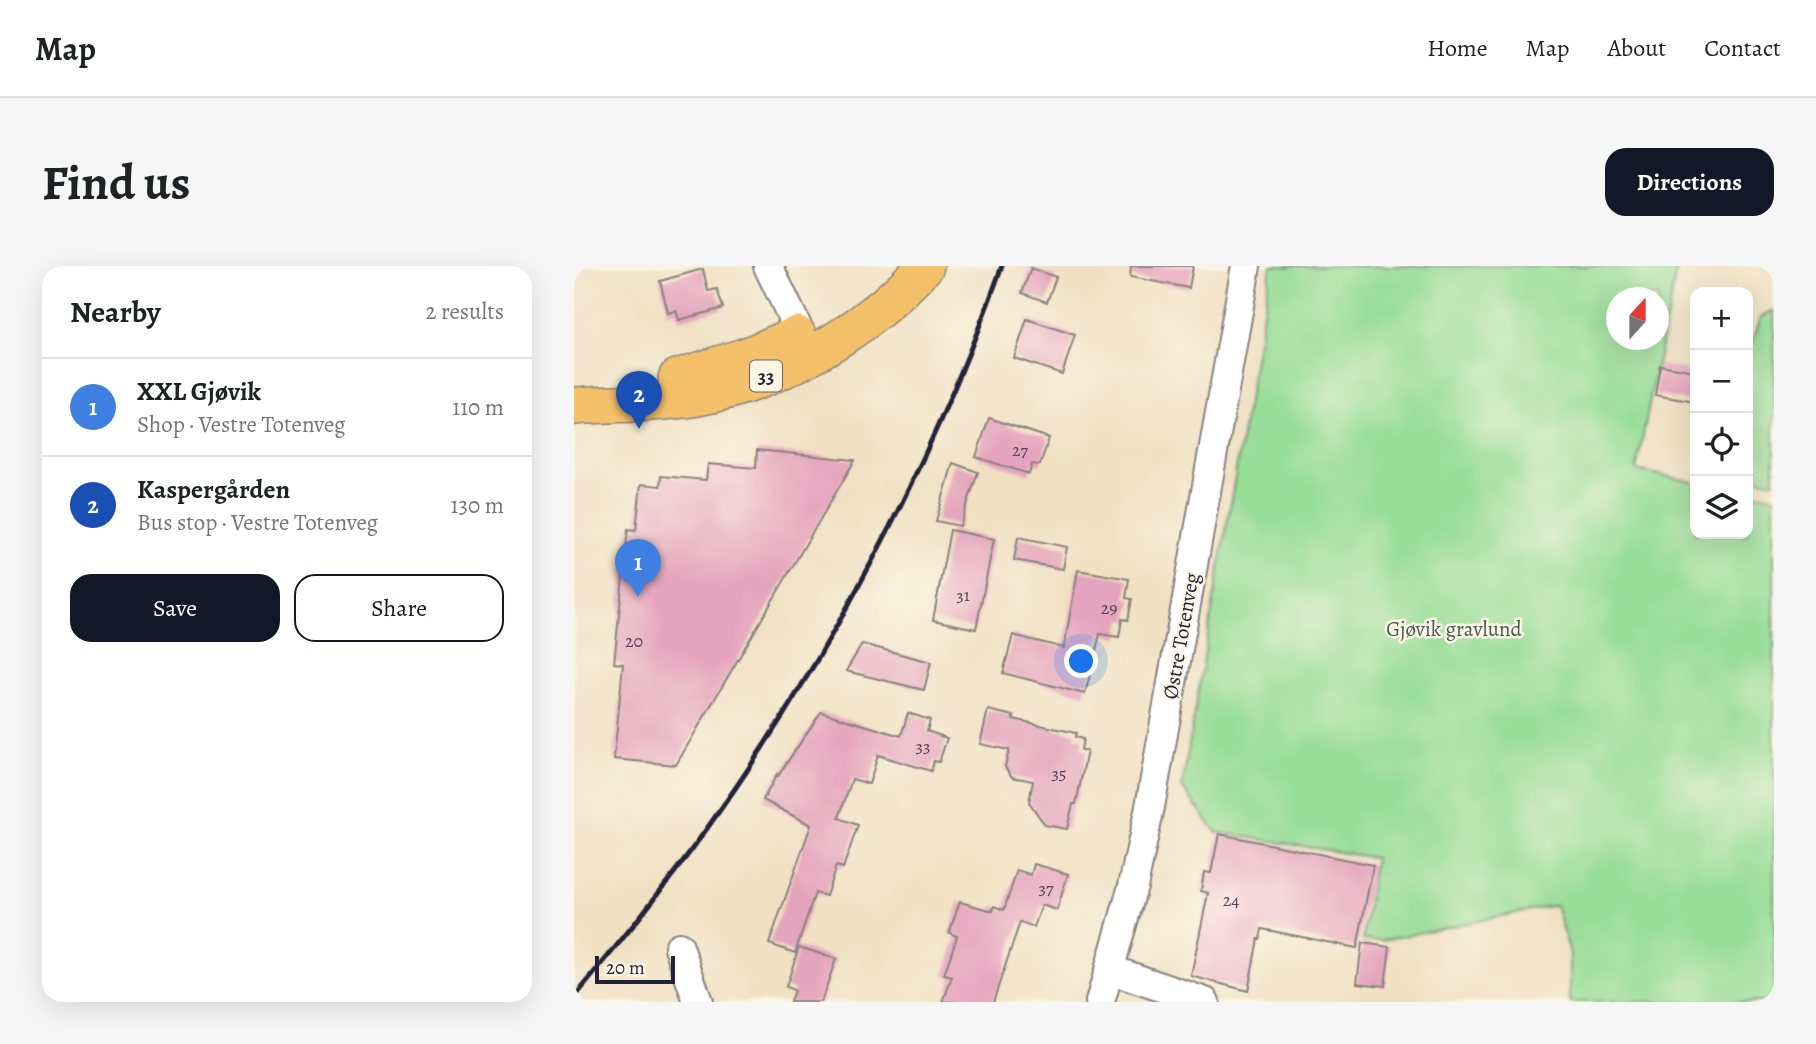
<!DOCTYPE html>
<html lang="en">
<head>
<meta charset="utf-8">
<style>
  body { margin:0; font-family:Alegreya,serif; background:#f6f6f6; color:#202124 }
  .controls { position:absolute; right:21px; top:21px; display:grid; overflow:hidden; border-radius:14px; box-shadow:0 7px 28px #0002 }
  .controls button { width:63px; height:63px; display:grid; place-items:center; padding:0; border:0; border-bottom:2px solid #e0e0e0; background:#fff; color:#202124; font:35px sans-serif }
  .compass { position:absolute; left:1032px; top:21px; width:63px; height:63px; border-radius:50%; background:#fff; box-shadow:0 7px 28px #0002; rotate:21deg }
  .scale { position:absolute; left:21px; bottom:18px; width:80px; box-sizing:border-box; padding-left:7px; border:4px solid #22223b; border-top:0; font-size:19px; line-height:24px; white-space:nowrap; color:#22223b; -webkit-text-stroke:5px #fcf5e5; paint-order:stroke }
  .you { position:absolute; left:508px; top:396px; width:24px; height:24px; margin:-18px; border:5px solid #fff; border-radius:50%; background:#1a73e8; box-shadow:0 0 0 10px #1a73e833 }
  .badge { display:grid; place-items:center; width:46px; height:46px; border-radius:50%; background:#111827; color:#fff; font-size:23px; font-weight:700 }
  .pin { position:absolute; translate:-50% -58px; filter:drop-shadow(0 2px 4px #0008) }
  .pin::after { content:''; position:absolute; top:37px; width:24px; height:21px; background:inherit; clip-path:polygon(0 0,100% 0,50% 100%) }
  .list { margin:0; padding:0; list-style:none }
  h2 { display:flex; justify-content:space-between; align-items:center; height:91px; margin:0; padding:0 28px; font-size:30px }
  h2 small { font-size:23px; font-weight:400; color:#757577 }
  .list li { display:grid; grid-template-columns:46px 1fr auto; gap:21px; align-items:center; box-sizing:border-box; height:98px; padding:0 28px; border-top:2px solid #e0e0e0 }
  .list b { display:block; font-size:26px; white-space:nowrap }
  .list p { margin:0; font-size:23px; white-space:nowrap; color:#757577 }
  .list em { font-size:23px; font-style:normal; color:#757577 }
  .actions { display:flex; gap:14px; padding:21px 28px }
  .actions a { flex:1; padding:16px 0; border:2px solid #111827; border-radius:21px; text-align:center; font-size:24px; color:#111827 }
  .actions .main { background:#111827; color:#fff }
  .icon { flex:none; width:38px; height:38px; fill:none; stroke:currentColor; stroke-width:2; stroke-linecap:round; stroke-linejoin:round }
  .map { position:relative; flex:none; width:1200px; height:736px; overflow:hidden; border-radius:21px }
  header { display:flex; align-items:center; gap:42px; box-sizing:border-box; height:98px; padding:0 35px; background:#fff; border-bottom:2px solid #e0e0e0 }
  header strong { font-size:33px }
  nav { display:flex; gap:38px; margin-inline-start:auto; font-size:24px }
  .intro { display:flex; align-items:center; justify-content:space-between; box-sizing:border-box; height:168px; padding:0 42px }
  h1 { margin:0; font-size:49px }
  .button { padding:18px 32px; border-radius:21px; background:#111827; color:#fff; font-size:24px; font-weight:700 }
  main { display:flex; gap:42px; padding:0 42px }
  aside { flex:1; background:#fff; border-radius:21px; box-shadow:0 7px 28px #0002 }
  .map>svg:first-child { display:block }
  .green { fill:#97dd97; stroke:#5c8069; stroke-width:2; fill-rule:evenodd }
  .building { fill:#e5a4bd }
  .lines { fill:none; stroke-linecap:round; stroke-linejoin:round }
  .minor-casing { stroke:#89827f; stroke-width:32 }
  .major-casing { stroke:#89827f; stroke-width:40 }
  .minor { stroke:#fff; stroke-width:28 }
  .major { stroke:#f4c16a; stroke-width:37 }
  .rail { stroke:#22223b; stroke-width:5 }
  .labels { text-anchor:middle; stroke-width:5; stroke-linejoin:round; paint-order:stroke }
  .number-label { font-size:18px; fill:#53425c }
  .shield { fill:#fcf5e5; stroke:#63616e; stroke-width:2 }
  .shield-label { font-size:19px; font-weight:bold; fill:#22223b }
  .park-label { font-size:21px; fill:#455a57; stroke:#fcf5e5 }
  .street-label { font-size:21px; fill:#22223b; stroke:#fcf5e5 }
</style>
</head>
<body>
<header>
<strong>Map</strong>
<nav><a>Home</a><a>Map</a><a>About</a><a>Contact</a></nav>
</header>
<div class="intro"><h1>Find us</h1><a class="button">Directions</a></div>
<main>
<aside>
<h2>Nearby<small>2 results</small></h2>
<ul class="list">
<li><span class="badge" style="background:#3f7fe0">1</span><div><b>XXL Gjøvik</b><p>Shop · Vestre Totenveg</p></div><em>110 m</em></li>
<li><span class="badge" style="background:#1a4fb4">2</span><div><b>Kaspergården</b><p>Bus stop · Vestre Totenveg</p></div><em>130 m</em></li>
</ul>
<div class="actions"><a class="main">Save</a><a>Share</a></div>
</aside>
<div class="map">
<svg width="1200" height="736" viewBox="0 0 1200 736">
  <rect width="100%" height="100%" fill="#fcf5e5"/>
  <filter id="ink" filterUnits="userSpaceOnUse"><feTurbulence type="fractalNoise" baseFrequency=".0143" numOctaves="2"/><feDisplacementMap in="SourceGraphic" scale="14" xChannelSelector="R" yChannelSelector="G"/><feConvolveMatrix kernelMatrix="1 2 1 2 8 2 1 2 1" color-interpolation-filters="sRGB"/></filter>
  <filter id="wash" filterUnits="userSpaceOnUse"><feTurbulence type="fractalNoise" baseFrequency=".00686" numOctaves="4" result="noise"/><feDisplacementMap in="SourceGraphic" scale="28" xChannelSelector="R" yChannelSelector="G"/><feGaussianBlur stdDeviation="1.57" result="paint"/><feColorMatrix in="noise" values="0 0 0 0 0 0 0 0 0 0 0 0 0 0 0 0 0 1.4 0 .05"/><feComposite in="paint" operator="in"/></filter>
  <g filter="url(#wash)">
    <rect width="100%" height="100%" fill="#f0e1c3"/>
    <g class="green">
      <path d="M697,0H1103L1062,204L1121,216V268H1174V226L1200,231V736H996V688L982,639L809,674H789L801,592L642,566L608,521ZM1042,32H1084V74H1042Z"/>
      <polygon points="1200,44 1200,216 1174,211 1174,90 1187,51"/>
    </g>
    <g id="blocks">
      <g class="building">
        <polygon points="557,0 619,0 615,22 556,11"/>
        <polygon points="457,2 482,11 473,36 448,27"/>
        <polygon points="129,3 134,25 143,23 149,42 105,54 102,45 94,47 86,15"/>
        <polygon points="453,53 501,69 488,108 440,92"/>
        <polygon points="1086,99 1121,105 1121,136 1081,129"/>
        <polygon points="415,152 475,172 466,199 458,198 455,208 402,191"/>
        <polygon points="183,184 281,194 102,499 40,493 49,398 40,397 54,263 62,264 67,218 86,220 87,210 132,214 134,198 182,202"/>
        <polygon points="379,197 404,206 386,260 362,255"/>
        <polygon points="376,264 420,273 402,363 359,354"/>
        <polygon points="444,271 493,281 489,303 440,294"/>
        <polygon points="504,304 555,313 552,332 558,333 554,354 548,353 545,371 526,368 511,428 429,407 439,369 490,382"/>
        <polygon points="288,378 357,396 350,424 272,405"/>
        <polygon points="414,444 440,450 439,453 502,467 501,471 509,473 507,484 513,485 502,538 499,538 493,563 471,559 455,536 459,515 438,511 431,501 435,484 406,478"/>
        <polygon points="247,446 327,470 334,447 356,454 353,465 373,472 365,496 360,495 357,505 304,489 295,518 278,513 265,552 284,559 269,602 262,600 252,630 241,627 221,687 195,678 237,559 189,534 203,508 204,510"/>
        <polygon points="645,568 799,599 783,682 688,663 686,673 684,673 674,725 617,710 634,627 627,625 630,606 637,607"/>
        <polygon points="460,598 494,608 483,644 468,639 460,661 446,656 419,736 369,736 378,711 370,709 383,670 375,667 386,636 419,645 420,640 430,644 443,604 457,609"/>
        <polygon points="788,677 816,681 811,720 783,717"/>
        <polygon points="225,681 262,693 247,736 216,736 220,724 212,721"/>
      </g>
    </g>
  </g>
  <g filter="url(#ink)">
    <use href="#blocks" fill-opacity="0" stroke="#89827f" stroke-width="2"/>
    <g class="lines">
      <defs>
        <g id="minor">
          <polyline points="194,0 226,67"/>
          <polyline points="105,681 124,736"/>
          <polyline points="537,704 631,736"/>
          <polyline points="526,736 559,620 576,541 672,0"/>
        </g>
        <g id="major">
          <polyline points="103,112 173,90 223,69"/>
          <path d="M1,140C41,137 84,138 123,131C206,117 295,62 351,0"/>
        </g>
      </defs>
      <use href="#minor" class="minor-casing"/>
      <use href="#major" class="major-casing"/>
      <use href="#minor" class="minor"/>
      <use href="#major" class="major"/>
      <path class="rail" d="M0,732C46,676 92,620 134,561C257,390 357,198 428,0"/>
    </g>
  </g>
  <g class="labels">
    <g class="number-label">
      <text x="446" y="190">27</text>
      <text x="389" y="335">31</text>
      <text x="535" y="348">29</text>
      <text x="60" y="381">20</text>
      <text x="349" y="486">33</text>
      <text x="485" y="513">35</text>
      <text x="472" y="628">37</text>
      <text x="657" y="640">24</text>
    </g>
    <rect class="shield" x="176" y="94.5" width="32" height="31" rx="5"/>
    <g class="shield-label">
      <text x="192" y="117">33</text>
    </g>
    <g class="park-label">
      <text x="880" y="370">Gjøvik gravlund</text>
    </g>
    <g class="street-label">
      <text transform="translate(607 370) rotate(-80)" y="7">Østre Totenveg</text>
    </g>
  </g>
</svg>
<div class="controls">
<button>+</button>
<button>−</button>
<button><svg class="icon" aria-label="locate" viewBox="0 0 24 24"><circle cx="12" cy="12" r="6"/><path d="M12 2v4M12 18v4M2 12h4M18 12h4"/></svg></button>
<button><svg class="icon" aria-label="layers" viewBox="0 0 24 24"><path d="M12 4l9 5-9 5-9-5zM3 14l9 5 9-5"/></svg></button>
</div>
<svg class="compass" viewBox="-18 -18 36 36"><path d="M0-13l5 13h-10z" fill="#e53935"/><path d="M0 13l5-13h-10z" fill="#757577"/></svg>
<div class="scale">20 m</div>
<div class="you"></div>
<div class="pin badge" style="left:64px;top:331px;background:#3f7fe0">1</div>
<div class="pin badge" style="left:65px;top:163px;background:#1a4fb4">2</div>
</div>
</main>
</body>
</html>
